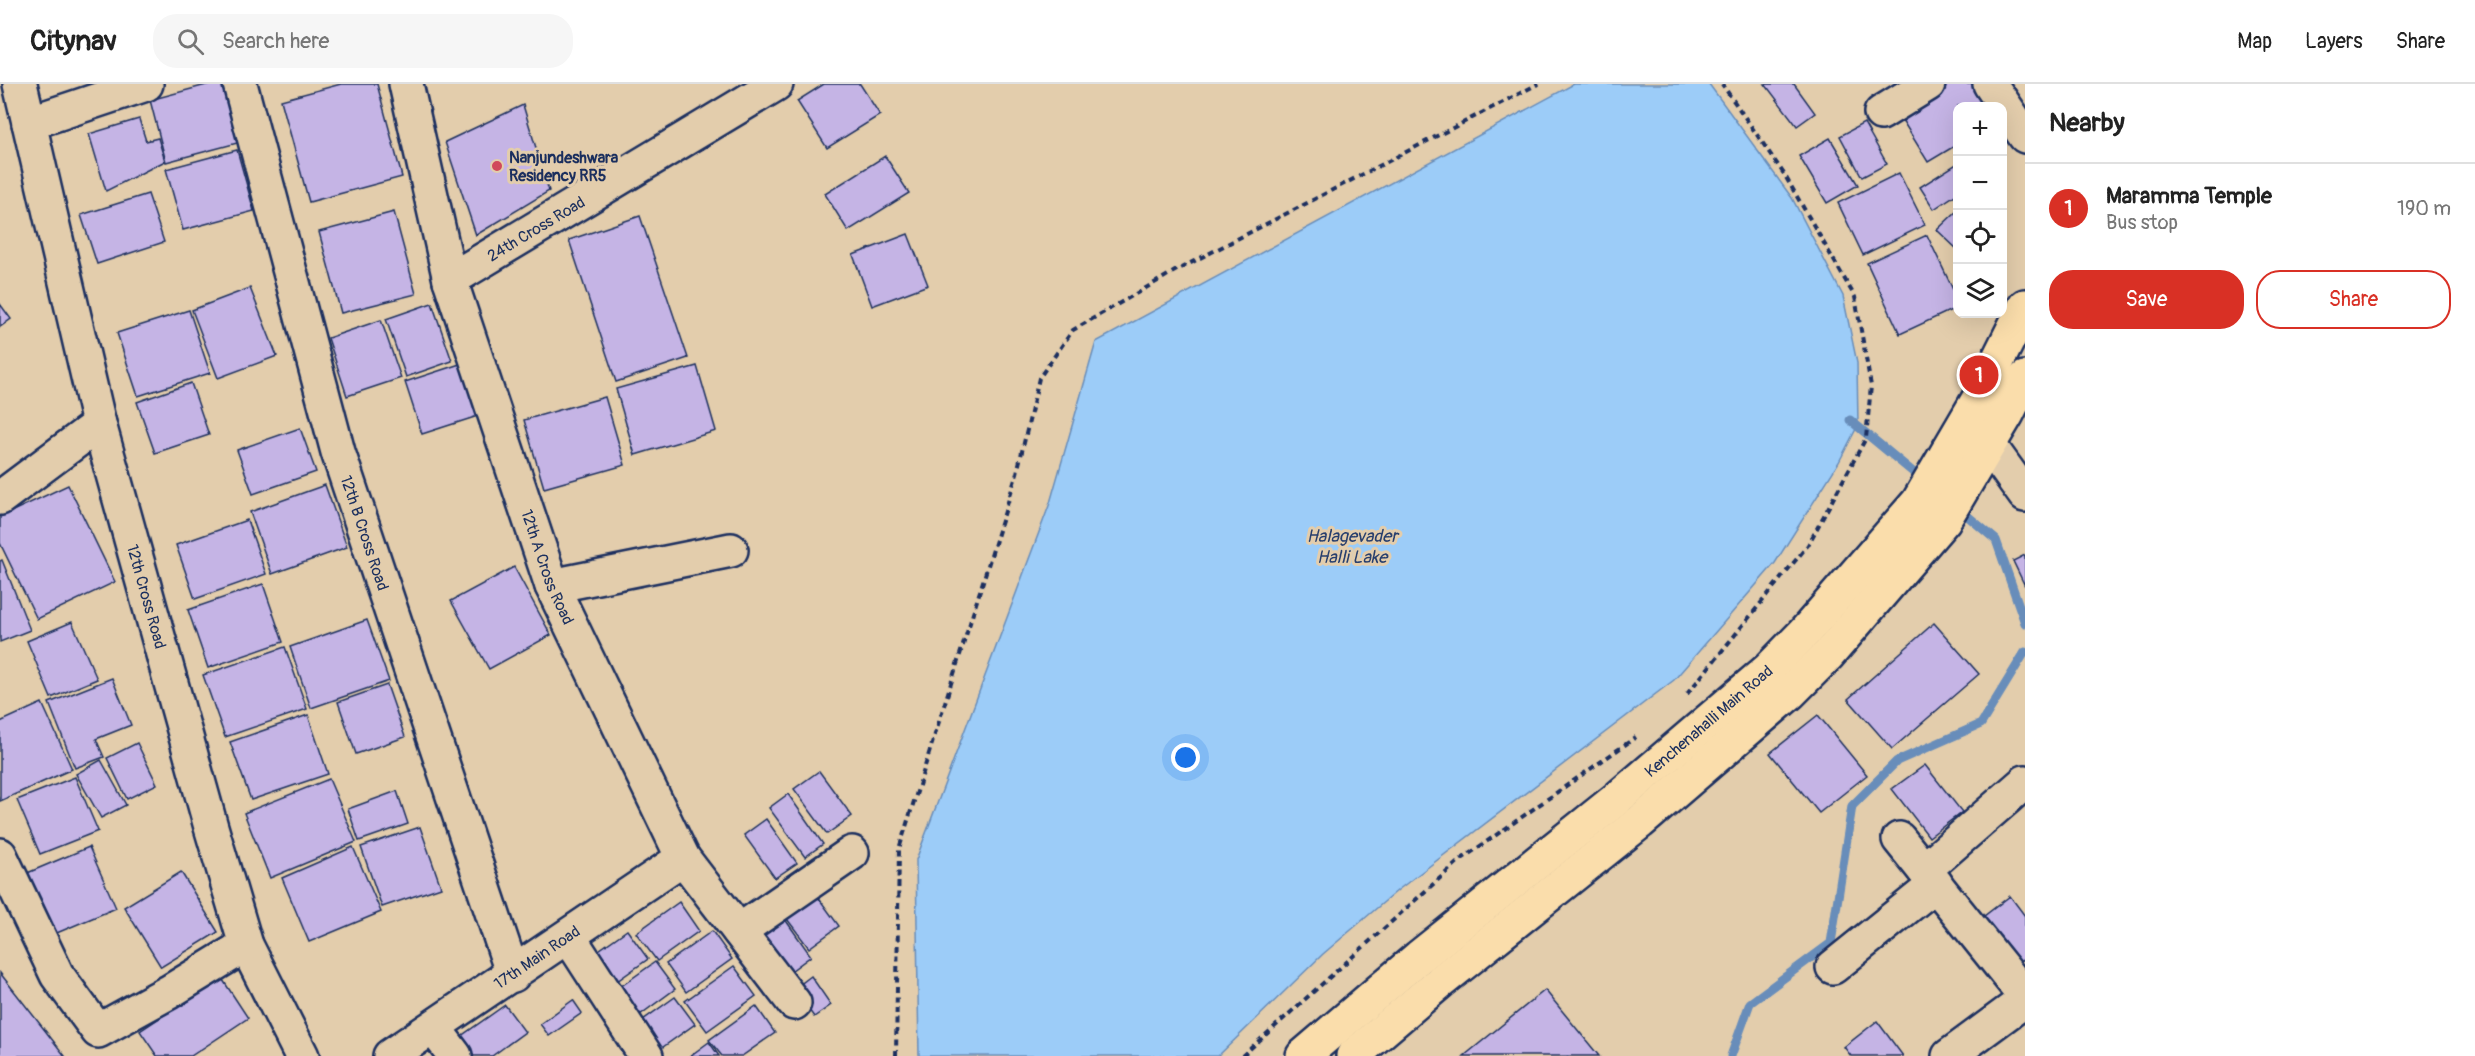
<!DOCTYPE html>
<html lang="en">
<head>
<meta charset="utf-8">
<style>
  body { margin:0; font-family:Pangolin,sans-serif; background:#f6f6f6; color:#222 }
  .controls { position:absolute; right:18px; top:18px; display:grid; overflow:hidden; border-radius:12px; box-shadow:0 6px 24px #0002 }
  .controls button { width:54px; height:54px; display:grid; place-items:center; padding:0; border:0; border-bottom:2px solid #e0e0e0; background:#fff; color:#222; font:30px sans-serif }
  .you { position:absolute; left:1186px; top:674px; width:21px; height:21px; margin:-15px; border:4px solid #fff; border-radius:50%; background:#1a73e8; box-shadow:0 0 0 9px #1a73e833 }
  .badge { display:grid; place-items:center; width:39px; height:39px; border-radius:50%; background:#d93025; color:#fff; font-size:20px; font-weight:700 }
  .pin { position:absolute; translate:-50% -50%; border:3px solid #fff; box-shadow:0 2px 6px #0006 }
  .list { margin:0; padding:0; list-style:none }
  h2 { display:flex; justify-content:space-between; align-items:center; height:78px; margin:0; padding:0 24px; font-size:26px }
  h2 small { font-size:20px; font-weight:400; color:#767676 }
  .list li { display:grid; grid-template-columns:39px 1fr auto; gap:18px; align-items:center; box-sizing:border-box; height:90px; padding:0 24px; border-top:2px solid #e0e0e0 }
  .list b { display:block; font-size:22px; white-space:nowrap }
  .list p { margin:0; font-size:20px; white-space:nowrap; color:#767676 }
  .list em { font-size:20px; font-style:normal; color:#767676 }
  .actions { display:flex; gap:12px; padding:18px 24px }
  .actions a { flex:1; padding:14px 0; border:2px solid #d93025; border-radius:24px; text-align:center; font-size:21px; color:#d93025 }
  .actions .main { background:#d93025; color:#fff }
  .icon { flex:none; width:33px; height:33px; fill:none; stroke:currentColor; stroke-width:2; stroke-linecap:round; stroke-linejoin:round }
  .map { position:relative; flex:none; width:2025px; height:972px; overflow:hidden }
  header { display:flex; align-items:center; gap:36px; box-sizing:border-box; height:84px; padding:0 30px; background:#fff; border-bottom:2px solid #e0e0e0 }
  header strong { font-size:28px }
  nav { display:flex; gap:33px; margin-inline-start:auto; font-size:21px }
  .search { width:420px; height:54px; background:#f6f6f6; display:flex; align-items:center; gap:15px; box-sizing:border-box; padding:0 21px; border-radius:24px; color:#767676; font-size:22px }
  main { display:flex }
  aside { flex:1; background:#fff }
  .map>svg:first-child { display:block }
  .water { fill:#9cccf8; stroke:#688dba; stroke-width:1.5 }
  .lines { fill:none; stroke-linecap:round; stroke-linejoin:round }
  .stream { stroke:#688dba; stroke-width:9 }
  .building { fill:#c5b4e5; stroke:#1b2f5e; stroke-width:1.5 }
  .minor-casing { stroke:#1b2f5e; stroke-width:38 }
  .major-casing { stroke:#1b2f5e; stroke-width:38 }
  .path { stroke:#1b2f5e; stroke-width:4; stroke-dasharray:6 4.5; stroke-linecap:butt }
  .minor { stroke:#e3cdac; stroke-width:33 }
  .major { stroke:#faddab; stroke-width:33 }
  .poi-dot { fill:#d1495b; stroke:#e3cdac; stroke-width:2 }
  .labels { text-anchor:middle; stroke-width:6; stroke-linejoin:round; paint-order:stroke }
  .poi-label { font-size:16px; font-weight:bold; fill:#1b2f5e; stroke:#e3cdac; text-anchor:start }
  .street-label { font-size:16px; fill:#1b2f5e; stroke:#e3cdac }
  .water-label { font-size:18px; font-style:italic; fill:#283f6d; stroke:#e3cdac }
</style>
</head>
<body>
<header>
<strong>Citynav</strong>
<div class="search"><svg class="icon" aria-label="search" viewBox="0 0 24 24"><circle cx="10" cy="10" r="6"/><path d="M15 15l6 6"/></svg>Search here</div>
<nav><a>Map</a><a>Layers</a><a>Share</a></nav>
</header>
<main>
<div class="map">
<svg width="2025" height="972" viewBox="0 0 2025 972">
  <rect width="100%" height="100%" fill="#e3cdac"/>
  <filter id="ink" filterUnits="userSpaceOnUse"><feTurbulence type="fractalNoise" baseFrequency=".0167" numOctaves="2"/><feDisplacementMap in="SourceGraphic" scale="12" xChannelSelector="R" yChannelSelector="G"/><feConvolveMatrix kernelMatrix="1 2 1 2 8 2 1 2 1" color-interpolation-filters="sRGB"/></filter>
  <g filter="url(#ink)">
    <polygon class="water" points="1574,0 1709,0 1792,114 1843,212 1857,279 1858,341 1839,378 1775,479 1674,596 1398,806 1323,870 1218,972 919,972 916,776 1050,419 1096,258"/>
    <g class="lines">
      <g class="stream">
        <polyline points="1850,336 1925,398"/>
        <polyline points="1957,423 1996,456 2025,539"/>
        <polyline points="1731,972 1750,919 1831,859 1852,722 1897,677 1981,640 2025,568"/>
      </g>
    </g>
    <g class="building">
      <polygon points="210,0 225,0 241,58 166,78 150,16"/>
      <polygon points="341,0 377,0 402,93 309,118 281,16"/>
      <polygon points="824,0 860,0 880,31 827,64 797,17"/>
      <polygon points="1765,0 1794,0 1815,29 1797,42"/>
      <polygon points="1939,0 1983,0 1997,22 1958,22 1958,60 1928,78 1896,26"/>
      <polygon points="523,21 549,107 476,151 445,58"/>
      <polygon points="139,35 146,57 158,54 165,77 106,107 89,50"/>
      <polygon points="1864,39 1887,80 1862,93 1840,52"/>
      <polygon points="1830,54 1858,101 1827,119 1799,72"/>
      <polygon points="237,66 254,127 183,146 166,85"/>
      <polygon points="885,72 909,109 848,147 825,110"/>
      <polygon points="1958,79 1958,109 1934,125 1920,103"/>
      <polygon points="1899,89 1925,141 1863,171 1838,119"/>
      <polygon points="148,110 164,158 97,180 81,131"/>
      <polygon points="1958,126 1958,166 1937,146"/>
      <polygon points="394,128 416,210 341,229 319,148"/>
      <polygon points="640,132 688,274 616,298 569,156"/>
      <polygon points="908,150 928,201 872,222 853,171"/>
      <polygon points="1927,151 1958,216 1958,223 1900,250 1867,179"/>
      <polygon points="250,204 277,272 218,294 192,226"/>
      <polygon points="432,219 452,277 406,293 386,235"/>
      <polygon points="0,220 11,235 0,243"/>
      <polygon points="189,226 210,289 138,312 117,249"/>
      <polygon points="381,236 401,294 347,312 328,254"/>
      <polygon points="460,280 478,332 422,350 405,298"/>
      <polygon points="697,282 716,347 635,371 616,305"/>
      <polygon points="191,299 209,351 155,369 137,318"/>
      <polygon points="605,313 625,381 544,404 524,336"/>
      <polygon points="300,344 316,388 253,410 237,366"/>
      <polygon points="68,401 115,498 37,535 0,459 0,433"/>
      <polygon points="325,401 347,463 272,490 250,428"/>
      <polygon points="247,436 266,490 195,515 176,461"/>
      <polygon points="2025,471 2025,502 2013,477"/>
      <polygon points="2,476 30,546 0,558 0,477"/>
      <polygon points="514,483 551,551 489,585 451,517"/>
      <polygon points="263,500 283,558 208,584 188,526"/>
      <polygon points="367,536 389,597 311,624 290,563"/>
      <polygon points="72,538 97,595 51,614 27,557"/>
      <polygon points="1934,539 1979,590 1892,665 1848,615"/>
      <polygon points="285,563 307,625 225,653 203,591"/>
      <polygon points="112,594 131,641 96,655 104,673 75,684 49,619"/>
      <polygon points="387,601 405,653 356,670 338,618"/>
      <polygon points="42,619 72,685 0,717 0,638"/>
      <polygon points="308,631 328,690 251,716 230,658"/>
      <polygon points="1818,631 1867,691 1819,729 1770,669"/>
      <polygon points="137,659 157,700 127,715 107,674"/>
      <polygon points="101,676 126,721 101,734 76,690"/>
      <polygon points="1925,681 1962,728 1929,753 1892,705"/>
      <polygon points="819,687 852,732 827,750 794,705"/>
      <polygon points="75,693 98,747 40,770 17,716"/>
      <polygon points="329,695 356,758 270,794 244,729"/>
      <polygon points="397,707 408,740 359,757 348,725"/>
      <polygon points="788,710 823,760 805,773 769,724"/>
      <polygon points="766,735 797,779 775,794 744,751"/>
      <polygon points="420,743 441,803 382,823 361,763"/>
      <polygon points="89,763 116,824 52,851 25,790"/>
      <polygon points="353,763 381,828 309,858 282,794"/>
      <polygon points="181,788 218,848 161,883 124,823"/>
      <polygon points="815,809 839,842 809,864 784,831"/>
      <polygon points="2010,812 2025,832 2025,874 2015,882 1979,836"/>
      <polygon points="679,818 699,847 657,877 636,849"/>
      <polygon points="782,831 811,872 780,895 750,853"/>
      <polygon points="627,846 648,875 610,902 589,873"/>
      <polygon points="712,847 732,875 686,908 666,880"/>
      <polygon points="655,878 675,905 629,939 609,911"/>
      <polygon points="734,882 756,912 707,947 685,917"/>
      <polygon points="0,889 65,972 0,972"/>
      <polygon points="811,892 831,921 814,933 794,905"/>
      <polygon points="221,893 248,934 191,972 157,972 140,947"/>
      <polygon points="1545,906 1599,972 1464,972"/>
      <polygon points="675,913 695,940 656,968 636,941"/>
      <polygon points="573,916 582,929 549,952 540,940"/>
      <polygon points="505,921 525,948 492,972 469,972 457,955"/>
      <polygon points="756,922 775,949 742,972 722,972 709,956"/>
      <polygon points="1877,937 1903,972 1851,972 1844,963"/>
      <polygon points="709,958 719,972 690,972"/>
    </g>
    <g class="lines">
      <defs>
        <g id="minor">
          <path id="s1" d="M20,0L99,340L211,743L246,861L302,972"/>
          <path id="s2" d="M240,0L338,368L513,891"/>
          <path id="s3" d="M406,0L450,196L552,502L683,774L794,919"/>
          <polyline points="1990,0 2025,52"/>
          <polyline points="1881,29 1928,0"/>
          <polyline points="29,39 146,0"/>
          <path id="s4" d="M450,196L776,0"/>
          <polyline points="1989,361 2025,411"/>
          <polyline points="0,414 99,340"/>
          <polyline points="552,502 731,466"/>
          <polyline points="1899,755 2025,912"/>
          <polyline points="0,771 57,891 98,947 169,908 246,861"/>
          <polyline points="1924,786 2025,698"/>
          <polyline points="739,847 852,769"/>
          <polyline points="569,853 646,972"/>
          <polyline points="1833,883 1936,800"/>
          <polyline points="434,944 455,972"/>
          <path id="s5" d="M390,972L683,774"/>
          <polyline points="1949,972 2025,916"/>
        </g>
        <g id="major">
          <path id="s6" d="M1303,972L1419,873L1619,713L1769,585L1804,549L1918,418L1979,314L2025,222"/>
          <polyline points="1353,972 1440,898 1640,738 1790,609 1828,571 1944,436 2007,330 2025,294"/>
        </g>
      </defs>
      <use href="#minor" class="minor-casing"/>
      <use href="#major" class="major-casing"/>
      <g class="path">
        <polyline points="1687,610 1808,461 1866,354 1871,302 1855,213 1784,90 1722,0"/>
        <polyline points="896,972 899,765 1017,389 1039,294 1073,246 1175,187 1538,0"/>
        <polyline points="1242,972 1459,777 1636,653"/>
      </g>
      <use href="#minor" class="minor"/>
      <use href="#major" class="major"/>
    </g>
  </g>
  <circle class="poi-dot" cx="497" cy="82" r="6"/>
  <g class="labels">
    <g class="poi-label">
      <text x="509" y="79">Nanjundeshwara<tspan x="509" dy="18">Residency RR5</tspan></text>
    </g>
    <g class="street-label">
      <text dy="6" stroke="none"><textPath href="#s4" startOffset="100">24th Cross Road</textPath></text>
      <text dy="6" stroke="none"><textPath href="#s2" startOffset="466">12th B Cross Road</textPath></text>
      <text dy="6" stroke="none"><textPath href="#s3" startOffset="504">12th A Cross Road</textPath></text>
      <text dy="6" stroke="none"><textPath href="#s1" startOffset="528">12th Cross Road</textPath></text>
      <text dy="6" stroke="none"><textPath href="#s6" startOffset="526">Kenchenahalli Main Road</textPath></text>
      <text dy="6" stroke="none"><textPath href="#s5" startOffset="177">17th Main Road</textPath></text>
    </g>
    <g class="water-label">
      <text x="1352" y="458">Halagevader<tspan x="1352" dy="21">Halli Lake</tspan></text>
    </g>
  </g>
</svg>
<div class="controls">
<button>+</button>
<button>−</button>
<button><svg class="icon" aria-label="locate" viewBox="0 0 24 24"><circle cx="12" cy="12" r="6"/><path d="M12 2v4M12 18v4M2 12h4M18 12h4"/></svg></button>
<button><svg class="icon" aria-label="layers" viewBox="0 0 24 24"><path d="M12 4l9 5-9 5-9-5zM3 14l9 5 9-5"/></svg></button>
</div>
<div class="you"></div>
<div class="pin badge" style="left:1979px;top:291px">1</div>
</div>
<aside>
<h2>Nearby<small></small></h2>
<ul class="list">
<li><span class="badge">1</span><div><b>Maramma Temple</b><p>Bus stop</p></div><em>190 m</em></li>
</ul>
<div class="actions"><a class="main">Save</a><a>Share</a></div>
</aside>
</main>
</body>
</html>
